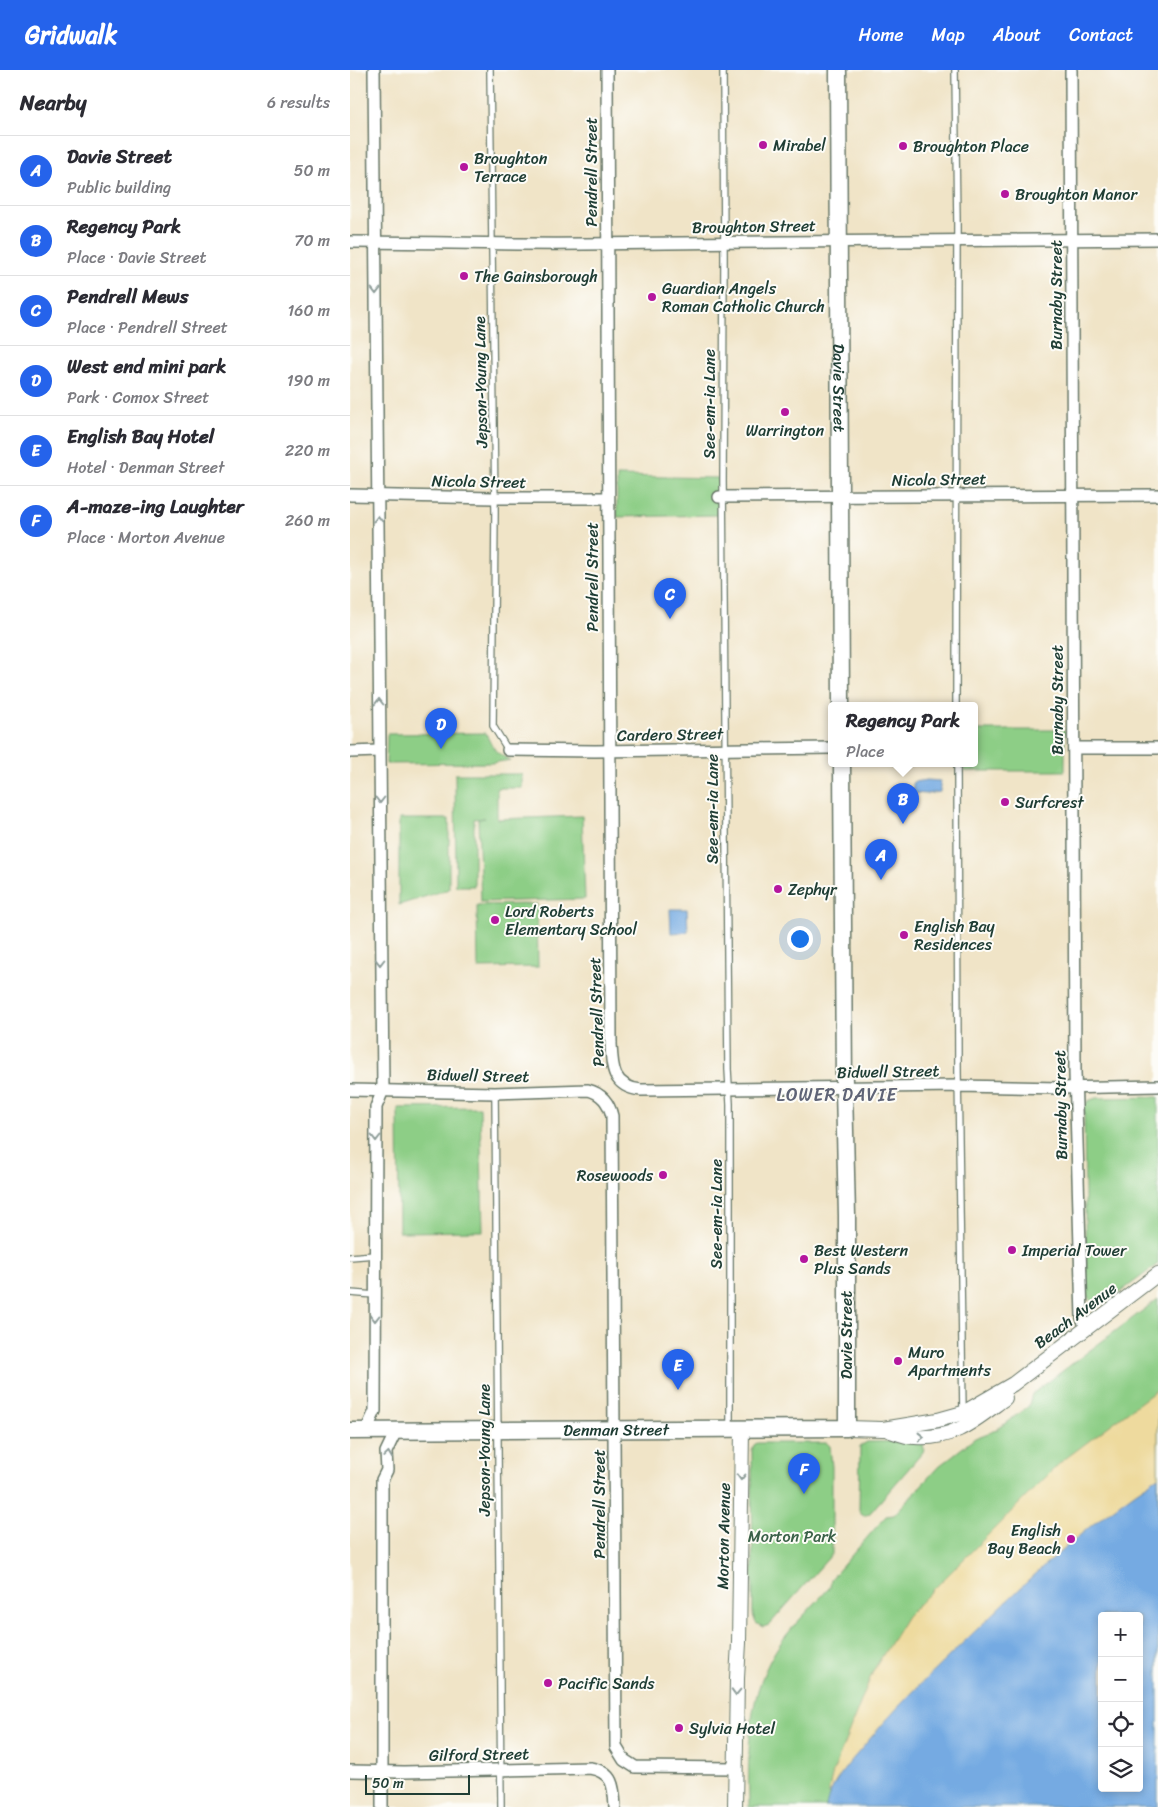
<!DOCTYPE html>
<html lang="en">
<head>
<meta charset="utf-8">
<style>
  body { margin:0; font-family:Sriracha,sans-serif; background:#f7f7f7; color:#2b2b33 }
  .controls { position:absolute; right:15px; bottom:15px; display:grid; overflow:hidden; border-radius:5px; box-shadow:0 2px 8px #0003 }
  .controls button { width:45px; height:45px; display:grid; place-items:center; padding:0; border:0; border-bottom:1px solid #e1e1e2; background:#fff; color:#2b2b33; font:25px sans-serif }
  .scale { position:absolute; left:15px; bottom:12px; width:105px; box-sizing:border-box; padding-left:5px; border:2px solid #1f3d34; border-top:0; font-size:14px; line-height:18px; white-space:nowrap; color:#1f3d34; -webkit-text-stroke:4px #fdfcf7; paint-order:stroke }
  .you { position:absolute; left:449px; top:868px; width:18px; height:18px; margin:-12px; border:4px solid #fff; border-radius:50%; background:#1a73e8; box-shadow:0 0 0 8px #1a73e833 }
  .badge { display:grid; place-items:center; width:32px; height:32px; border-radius:50%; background:#2563eb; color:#fff; font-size:16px; font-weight:700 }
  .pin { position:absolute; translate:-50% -41px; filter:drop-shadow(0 1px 2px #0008) }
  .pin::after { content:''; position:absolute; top:26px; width:18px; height:15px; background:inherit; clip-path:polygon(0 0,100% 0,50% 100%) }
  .popup { position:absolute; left:478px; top:632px; width:150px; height:65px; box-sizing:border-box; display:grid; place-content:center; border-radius:5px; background:#fff; filter:drop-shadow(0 1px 4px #0005); font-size:16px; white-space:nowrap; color:#7c7c81 }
  .popup b { font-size:19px; color:#2b2b33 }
  .popup::after { content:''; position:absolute; left:50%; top:100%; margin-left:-10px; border:10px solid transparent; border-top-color:#fff }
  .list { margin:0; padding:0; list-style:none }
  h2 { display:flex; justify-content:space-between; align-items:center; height:65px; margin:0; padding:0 20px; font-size:21px }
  h2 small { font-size:16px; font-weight:400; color:#7c7c81 }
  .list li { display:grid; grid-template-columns:32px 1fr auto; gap:15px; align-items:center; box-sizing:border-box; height:70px; padding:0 20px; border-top:1px solid #e1e1e2 }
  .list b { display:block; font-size:19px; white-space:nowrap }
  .list p { margin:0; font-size:16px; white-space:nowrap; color:#7c7c81 }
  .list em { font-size:16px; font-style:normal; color:#7c7c81 }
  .icon { flex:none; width:28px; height:28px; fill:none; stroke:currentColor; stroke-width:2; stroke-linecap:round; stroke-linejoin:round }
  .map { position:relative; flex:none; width:808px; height:1737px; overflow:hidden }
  header { display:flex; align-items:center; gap:30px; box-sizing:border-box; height:70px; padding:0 25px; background:#2563eb; color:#fff }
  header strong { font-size:24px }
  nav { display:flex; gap:28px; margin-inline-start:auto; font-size:18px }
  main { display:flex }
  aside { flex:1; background:#fff }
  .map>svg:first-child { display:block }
  .green { fill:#8dce86; stroke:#56865d }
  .sand { fill:#eeda9e; stroke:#868c69 }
  .water { fill:#74aae2; stroke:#4a748b; fill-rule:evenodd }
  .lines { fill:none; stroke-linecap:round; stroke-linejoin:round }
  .service-casing { stroke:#687767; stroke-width:8 }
  .minor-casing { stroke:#687767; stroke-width:14 }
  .tertiary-casing { stroke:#687767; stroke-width:16 }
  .secondary-casing { stroke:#687767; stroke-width:19 }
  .service { stroke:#fff; stroke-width:5.5 }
  .minor { stroke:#fff; stroke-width:11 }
  .tertiary { stroke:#fff; stroke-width:14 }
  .secondary { stroke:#fff; stroke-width:16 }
  .oneway { stroke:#8f9e9a }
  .poi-dot { fill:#b5179e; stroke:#fdfcf7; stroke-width:2 }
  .labels { text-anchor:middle; stroke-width:4; stroke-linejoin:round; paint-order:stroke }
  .poi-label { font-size:16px; fill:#1f3d34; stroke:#fdfcf7; text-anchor:start }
  .street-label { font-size:16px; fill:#1f3d34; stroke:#fdfcf7 }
  .park-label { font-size:16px; fill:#3a6148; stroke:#fdfcf7 }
  .neighbourhood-label { font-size:18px; letter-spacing:1px; fill:#5f6476; stroke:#fdfcf7 }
</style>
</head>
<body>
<header>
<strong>Gridwalk</strong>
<nav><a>Home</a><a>Map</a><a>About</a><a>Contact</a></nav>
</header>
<main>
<aside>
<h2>Nearby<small>6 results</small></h2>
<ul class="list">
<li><span class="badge">A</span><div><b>Davie Street</b><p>Public building</p></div><em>50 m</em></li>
<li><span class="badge">B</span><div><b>Regency Park</b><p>Place · Davie Street</p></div><em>70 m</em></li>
<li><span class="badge">C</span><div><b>Pendrell Mews</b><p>Place · Pendrell Street</p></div><em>160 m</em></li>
<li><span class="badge">D</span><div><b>West end mini park</b><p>Park · Comox Street</p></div><em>190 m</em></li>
<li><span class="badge">E</span><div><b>English Bay Hotel</b><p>Hotel · Denman Street</p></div><em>220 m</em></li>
<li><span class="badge">F</span><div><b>A-maze-ing Laughter</b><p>Place · Morton Avenue</p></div><em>260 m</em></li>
</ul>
</aside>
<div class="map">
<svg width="808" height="1737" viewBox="0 0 808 1737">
  <rect width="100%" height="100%" fill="#fdfcf7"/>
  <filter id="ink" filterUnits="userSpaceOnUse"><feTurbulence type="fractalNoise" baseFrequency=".02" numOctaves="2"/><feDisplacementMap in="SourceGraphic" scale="10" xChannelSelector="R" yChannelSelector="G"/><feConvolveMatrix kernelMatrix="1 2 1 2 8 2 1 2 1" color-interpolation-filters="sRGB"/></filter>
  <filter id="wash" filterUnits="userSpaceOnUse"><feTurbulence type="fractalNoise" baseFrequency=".0096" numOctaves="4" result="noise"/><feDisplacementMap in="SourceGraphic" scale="20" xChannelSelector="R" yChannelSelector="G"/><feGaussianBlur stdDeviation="1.12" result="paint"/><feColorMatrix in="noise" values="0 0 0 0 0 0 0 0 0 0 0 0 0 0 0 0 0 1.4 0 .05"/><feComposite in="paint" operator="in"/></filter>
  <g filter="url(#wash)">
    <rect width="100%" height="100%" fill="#f0e4c7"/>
    <g class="green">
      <polygon points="267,406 368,408 370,419 368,445 267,447"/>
      <polygon points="624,660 715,660 715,701 614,701 614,693 624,693"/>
      <path d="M136,663C140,675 148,686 161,690L141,693L36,694L37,664Z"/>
      <polygon points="105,704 172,704 172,718 147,718 147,749 232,746 235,829 131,832 128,749 135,748 124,749 124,816 106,816"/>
      <polygon points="49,749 99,749 99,819 49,835"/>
      <polygon points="187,834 188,897 128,898 127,835"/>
      <path d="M808,1027V1194L757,1232C747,1238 737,1231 736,1220L734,1036L738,1031L746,1028Z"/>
      <polygon points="130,1037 133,1161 49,1162 48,1038"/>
      <path d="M808,1229V1407L488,1706L476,1737H399C398,1679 396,1621 432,1571C446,1552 464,1535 480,1517L481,1509L536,1446L544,1445L589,1396L625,1368L646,1360L679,1336L682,1324Z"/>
      <polygon points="566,1371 573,1374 574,1379 573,1382 520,1443 514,1446 511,1444 509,1441 510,1376 517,1372"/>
      <polygon points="407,1373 477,1373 480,1376 482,1397 482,1484 419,1555 413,1557 406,1553 403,1545 402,1380 404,1375"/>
    </g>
    <polygon class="sand" points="808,1319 808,1599 789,1546 752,1546 479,1737 479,1719 483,1702 523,1601 557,1546 711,1392"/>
    <g class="water">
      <polygon points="577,710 590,711 590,722 576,724 563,723 563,712"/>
      <polygon points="320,839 337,839 338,862 321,863"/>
      <path d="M808,1407V1737H476C481,1710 501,1692 518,1671C555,1627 598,1587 640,1547C692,1497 747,1446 808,1407ZM752,1546H789V1718H752Z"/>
    </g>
  </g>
  <g filter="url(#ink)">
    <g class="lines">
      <defs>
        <g id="service">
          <polyline points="140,0 145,442 143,656 158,680"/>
          <polyline points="373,0 374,187 373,411 378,999 380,1034 380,1358"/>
          <polyline points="605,0 607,154 606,635"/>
          <polyline points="607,693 608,1003 613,1343"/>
          <polyline points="145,1023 151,1737"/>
          <polyline points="0,1187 25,1185"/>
          <polyline points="0,1223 25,1225"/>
        </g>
        <g id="minor">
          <path d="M257,0L261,973C262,997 262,1017 291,1020L609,1016L709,1018L808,1016"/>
          <polyline points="721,0 725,1002 732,1248 736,1258"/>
          <path d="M0,172C78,172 157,175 235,174C426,172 617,169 808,169"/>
          <polyline points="0,425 144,428 258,428"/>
          <polyline points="369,427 808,425"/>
          <polyline points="724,678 808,678"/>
          <polyline points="158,680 245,681 482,678"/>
          <polyline points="0,682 29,681"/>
          <path d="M0,1020L145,1023L238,1020C251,1023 259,1033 262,1046L266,1677L274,1690L285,1697L385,1698"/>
          <polyline points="16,1361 25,1341 26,1037 33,1020 24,0"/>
          <path d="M0,1701L54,1702L240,1698C263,1702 264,1716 265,1737"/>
          <polyline points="32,1737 32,1410 37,1400 36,1382 46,1361"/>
        </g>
        <g id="tertiary">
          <polyline points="497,1358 533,1359 588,1350 613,1343 663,1314 808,1204"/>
          <path d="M538,1360C547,1363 556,1367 565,1367C604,1370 625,1350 655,1328"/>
          <polyline points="385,1737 387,1608 389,1573 392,1359"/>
        </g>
        <g id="secondary">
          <path id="s1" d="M488,0L491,635"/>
          <path id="s2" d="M0,1361L497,1358V1146L494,1019L492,693"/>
        </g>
      </defs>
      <use href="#service" class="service-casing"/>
      <use href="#minor" class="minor-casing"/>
      <use href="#tertiary" class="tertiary-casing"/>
      <use href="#secondary" class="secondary-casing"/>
      <use href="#service" class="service"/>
      <use href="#minor" class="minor"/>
      <use href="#tertiary" class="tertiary"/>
      <use href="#secondary" class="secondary"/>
    </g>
    <defs><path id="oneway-chevron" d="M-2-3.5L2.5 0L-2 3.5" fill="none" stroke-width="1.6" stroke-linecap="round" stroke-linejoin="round" transform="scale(1.25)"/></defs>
    <g class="oneway">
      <use href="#oneway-chevron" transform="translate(26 221) rotate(90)"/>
      <use href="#oneway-chevron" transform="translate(28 449) rotate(-90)"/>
      <use href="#oneway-chevron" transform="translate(29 632) rotate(-90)"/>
      <use href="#oneway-chevron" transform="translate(30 730) rotate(90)"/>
      <use href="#oneway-chevron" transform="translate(30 892) rotate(90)"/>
      <use href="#oneway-chevron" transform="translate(26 1068) rotate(90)"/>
      <use href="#oneway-chevron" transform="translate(25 1248) rotate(90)"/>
      <use href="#oneway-chevron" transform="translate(571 1367)"/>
      <use href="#oneway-chevron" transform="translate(38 1385) rotate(-82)"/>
      <use href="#oneway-chevron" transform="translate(391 1407) rotate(91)"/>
      <use href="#oneway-chevron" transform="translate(386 1622) rotate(92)"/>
    </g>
  </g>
  <g class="poi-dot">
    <circle cx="413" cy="75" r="5"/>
    <circle cx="553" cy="76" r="5"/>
    <circle cx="114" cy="97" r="5"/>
    <circle cx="655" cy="124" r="5"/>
    <circle cx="114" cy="206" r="5"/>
    <circle cx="302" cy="227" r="5"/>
    <circle cx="435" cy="342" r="5"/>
    <circle cx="655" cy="732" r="5"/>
    <circle cx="428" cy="819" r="5"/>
    <circle cx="145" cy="850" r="5"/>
    <circle cx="554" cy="865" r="5"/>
    <circle cx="313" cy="1105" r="5"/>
    <circle cx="662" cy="1180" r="5"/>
    <circle cx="454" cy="1189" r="5"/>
    <circle cx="548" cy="1291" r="5"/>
    <circle cx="721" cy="1469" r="5"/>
    <circle cx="198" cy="1613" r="5"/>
    <circle cx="329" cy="1658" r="5"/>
  </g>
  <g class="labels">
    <g class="poi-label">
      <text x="423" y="81">Mirabel</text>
      <text x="563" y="82">Broughton Place</text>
      <text x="124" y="94">Broughton<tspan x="124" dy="18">Terrace</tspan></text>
      <text x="665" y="130">Broughton Manor</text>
      <text x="124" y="212">The Gainsborough</text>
      <text x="312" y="224">Guardian Angels<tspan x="312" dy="18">Roman Catholic Church</tspan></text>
      <text x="435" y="366" text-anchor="middle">Warrington</text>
      <text x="665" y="738">Surfcrest</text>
      <text x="438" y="825">Zephyr</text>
      <text x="155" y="847">Lord Roberts<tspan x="155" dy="18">Elementary School</tspan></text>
      <text x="564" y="862">English Bay<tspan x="564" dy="18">Residences</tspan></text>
      <text x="303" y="1111" text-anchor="end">Rosewoods</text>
      <text x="464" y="1186">Best Western<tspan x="464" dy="18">Plus Sands</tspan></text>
      <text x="672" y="1186">Imperial Tower</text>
      <text x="558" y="1288">Muro<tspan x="558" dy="18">Apartments</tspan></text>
      <text x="711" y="1466" text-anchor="end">English<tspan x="711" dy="18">Bay Beach</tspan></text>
      <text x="208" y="1619">Pacific Sands</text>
      <text x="339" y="1664">Sylvia Hotel</text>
    </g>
    <g class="street-label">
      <text transform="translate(241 102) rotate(-90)" y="6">Pendrell Street</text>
      <text transform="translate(404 156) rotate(-1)" y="6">Broughton Street</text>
      <text transform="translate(706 225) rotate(-90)" y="6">Burnaby Street</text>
      <text transform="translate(130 312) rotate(-91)" y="6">Jepson-Young Lane</text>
      <text dy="6" stroke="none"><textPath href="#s1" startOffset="318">Davie Street</textPath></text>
      <text transform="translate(359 334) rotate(-90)" y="6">See-em-ia Lane</text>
      <text transform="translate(589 409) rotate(-1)" y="6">Nicola Street</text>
      <text transform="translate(129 411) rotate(1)" y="6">Nicola Street</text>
      <text transform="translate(242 507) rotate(-90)" y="6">Pendrell Street</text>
      <text transform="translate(707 630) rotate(-90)" y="6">Burnaby Street</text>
      <text transform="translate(320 664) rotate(-1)" y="6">Cardero Street</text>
      <text transform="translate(362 739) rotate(-90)" y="6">See-em-ia Lane</text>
      <text transform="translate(246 942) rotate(-92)" y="6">Pendrell Street</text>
      <text transform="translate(538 1001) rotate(-1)" y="6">Bidwell Street</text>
      <text transform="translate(128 1005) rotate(1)" y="6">Bidwell Street</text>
      <text transform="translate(710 1035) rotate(-91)" y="6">Burnaby Street</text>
      <text transform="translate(366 1144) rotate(-90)" y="6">See-em-ia Lane</text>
      <text transform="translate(725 1245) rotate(-37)" y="6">Beach Avenue</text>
      <text transform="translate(496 1265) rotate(-90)" y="6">Davie Street</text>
      <text dy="6" stroke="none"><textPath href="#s2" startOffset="266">Denman Street</textPath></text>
      <text transform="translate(134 1380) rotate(-90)" y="6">Jepson-Young Lane</text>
      <text transform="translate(249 1434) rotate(-90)" y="6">Pendrell Street</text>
      <text transform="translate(373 1466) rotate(-89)" y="6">Morton Avenue</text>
      <text transform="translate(129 1684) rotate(-1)" y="6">Gilford Street</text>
    </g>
    <g class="park-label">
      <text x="442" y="1472">Morton Park</text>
    </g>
    <g class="neighbourhood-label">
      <text x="487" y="1031">LOWER DAVIE</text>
    </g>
  </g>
</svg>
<div class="controls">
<button>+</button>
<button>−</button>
<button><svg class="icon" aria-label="locate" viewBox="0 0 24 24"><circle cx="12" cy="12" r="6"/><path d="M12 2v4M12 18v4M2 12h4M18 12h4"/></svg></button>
<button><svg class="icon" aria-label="layers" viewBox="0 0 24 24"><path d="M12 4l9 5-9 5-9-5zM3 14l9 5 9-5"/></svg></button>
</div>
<div class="scale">50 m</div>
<div class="you"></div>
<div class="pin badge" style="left:531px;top:810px">A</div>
<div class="pin badge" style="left:553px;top:754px">B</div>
<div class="popup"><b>Regency Park</b>Place</div>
<div class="pin badge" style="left:320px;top:549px">C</div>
<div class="pin badge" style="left:91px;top:679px">D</div>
<div class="pin badge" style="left:328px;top:1320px">E</div>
<div class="pin badge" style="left:454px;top:1424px">F</div>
</div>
</main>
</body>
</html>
